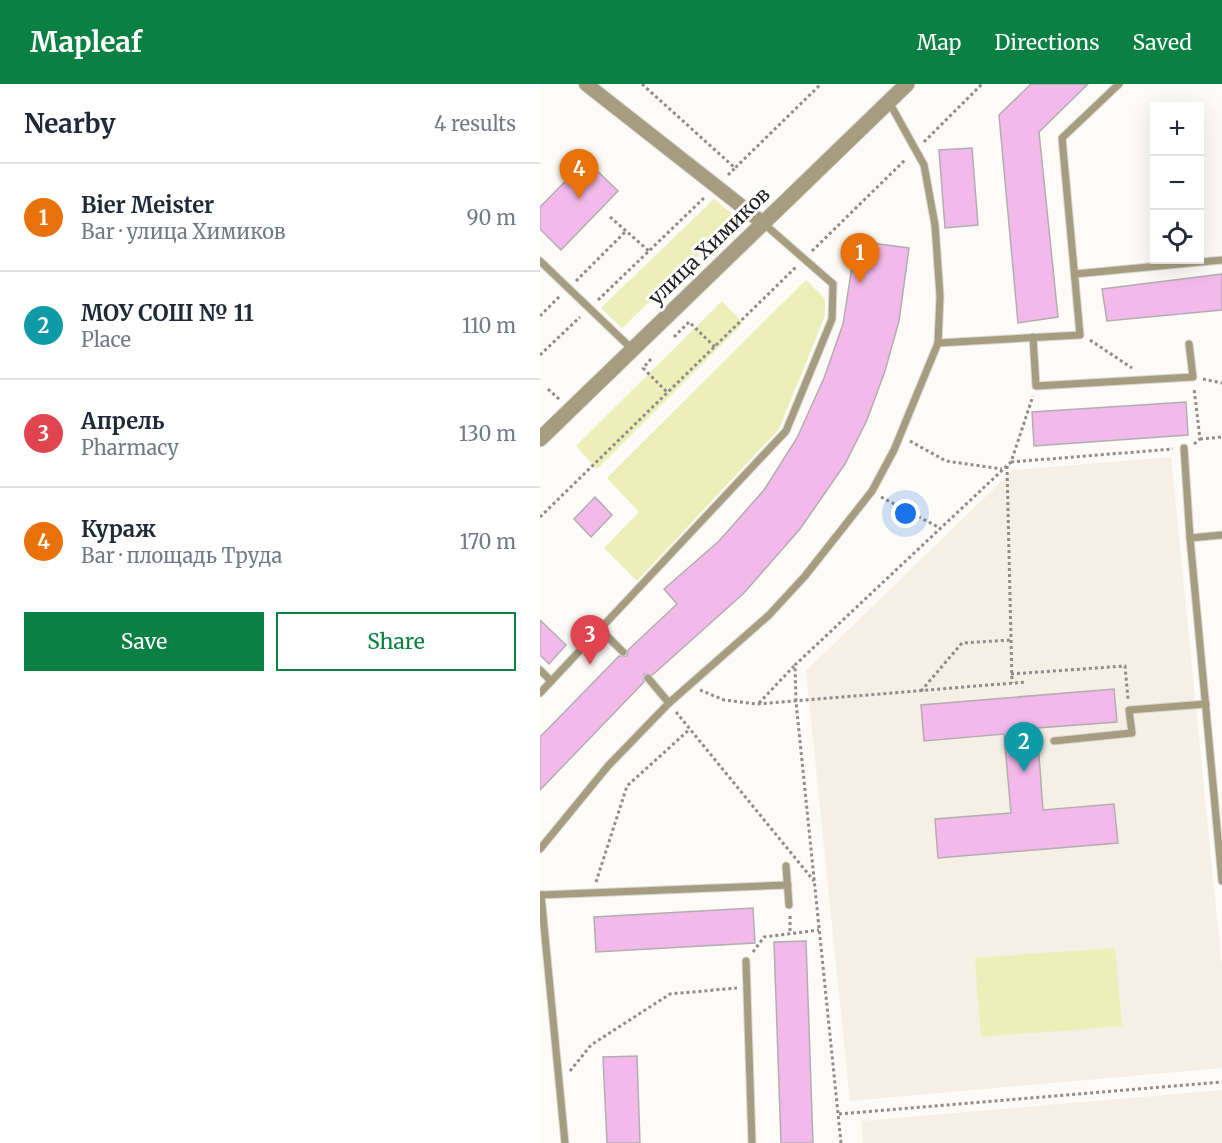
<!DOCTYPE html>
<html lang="en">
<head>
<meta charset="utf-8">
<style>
  body { margin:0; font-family:Merriweather,serif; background:#f6f6f7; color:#1f2937 }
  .controls { position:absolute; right:18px; top:18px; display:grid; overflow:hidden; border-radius:0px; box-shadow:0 6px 24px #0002 }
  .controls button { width:54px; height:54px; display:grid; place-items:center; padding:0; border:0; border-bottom:2px solid #e0e1e3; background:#fff; color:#1f2937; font:30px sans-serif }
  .you { position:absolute; left:366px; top:430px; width:21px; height:21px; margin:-15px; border:4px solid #fff; border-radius:50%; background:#1a73e8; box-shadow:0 0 0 9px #1a73e833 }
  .badge { display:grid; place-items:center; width:39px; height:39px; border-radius:50%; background:#0b8043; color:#fff; font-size:20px; font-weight:700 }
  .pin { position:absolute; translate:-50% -50px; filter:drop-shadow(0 2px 3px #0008) }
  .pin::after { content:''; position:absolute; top:32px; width:21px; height:18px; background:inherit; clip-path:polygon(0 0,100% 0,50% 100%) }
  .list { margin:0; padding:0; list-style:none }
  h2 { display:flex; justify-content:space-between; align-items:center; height:78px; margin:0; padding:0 24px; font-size:26px }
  h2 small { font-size:20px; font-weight:400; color:#747a83 }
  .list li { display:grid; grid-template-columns:39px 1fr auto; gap:18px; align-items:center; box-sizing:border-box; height:108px; padding:0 24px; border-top:2px solid #e0e1e3 }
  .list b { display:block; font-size:22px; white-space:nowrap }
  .list p { margin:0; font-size:20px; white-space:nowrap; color:#747a83 }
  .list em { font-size:20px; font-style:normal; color:#747a83 }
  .actions { display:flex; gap:12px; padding:18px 24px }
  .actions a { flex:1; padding:14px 0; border:2px solid #0b8043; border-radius:0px; text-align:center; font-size:21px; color:#0b8043 }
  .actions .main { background:#0b8043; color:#fff }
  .icon { flex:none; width:33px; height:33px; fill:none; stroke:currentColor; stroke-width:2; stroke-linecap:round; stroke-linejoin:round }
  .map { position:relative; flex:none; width:682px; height:1059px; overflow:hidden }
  header { display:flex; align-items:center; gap:36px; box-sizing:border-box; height:84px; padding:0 30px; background:#0b8043; color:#fff }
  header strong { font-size:28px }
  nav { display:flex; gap:33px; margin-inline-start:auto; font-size:21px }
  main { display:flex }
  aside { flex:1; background:#fff }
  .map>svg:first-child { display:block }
  .built { fill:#f6efe5 }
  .green { fill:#ecefb7 }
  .building { fill:#f3b9eb; stroke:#b1aeb0; stroke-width:1.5 }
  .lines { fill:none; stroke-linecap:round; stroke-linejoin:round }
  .service-casing { stroke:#d9d8d4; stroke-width:9 }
  .minor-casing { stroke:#d9d8d4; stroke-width:16 }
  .tertiary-casing { stroke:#d9d8d4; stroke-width:17 }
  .path { stroke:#8f8d8b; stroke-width:3; stroke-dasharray:3 3; stroke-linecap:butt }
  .service { stroke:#a69d81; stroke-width:7 }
  .minor { stroke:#a69d81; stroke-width:14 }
  .tertiary { stroke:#a69d81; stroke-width:15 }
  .labels { text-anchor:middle; stroke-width:6; stroke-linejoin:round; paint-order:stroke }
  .street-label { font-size:20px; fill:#1f1e1d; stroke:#fff }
</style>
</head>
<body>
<header>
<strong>Mapleaf</strong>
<nav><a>Map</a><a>Directions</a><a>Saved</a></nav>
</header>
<main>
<aside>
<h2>Nearby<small>4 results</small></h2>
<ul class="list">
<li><span class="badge" style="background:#e8710a">1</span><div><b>Bier Meister</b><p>Bar · улица Химиков</p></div><em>90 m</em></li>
<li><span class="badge" style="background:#0f9aa8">2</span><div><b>МОУ СОШ № 11</b><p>Place</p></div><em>110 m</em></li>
<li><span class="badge" style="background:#e0444e">3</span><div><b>Апрель</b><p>Pharmacy</p></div><em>130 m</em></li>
<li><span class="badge" style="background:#e8710a">4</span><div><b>Кураж</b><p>Bar · площадь Труда</p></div><em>170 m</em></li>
</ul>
<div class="actions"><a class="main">Save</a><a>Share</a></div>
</aside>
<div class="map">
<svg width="682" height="1059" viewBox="0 0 682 1059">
  <rect width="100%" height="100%" fill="#fdfbf7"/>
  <g class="built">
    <polygon points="631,373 682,884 682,984 310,1017 266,587 473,386"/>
    <polygon points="682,1006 682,1059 323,1059 321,1037"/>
  </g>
  <g class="green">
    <polygon points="174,115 190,128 193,134 190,141 82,244 61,224"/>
    <polygon points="266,196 285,215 285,232 239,345 97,497 64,464 99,428 67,394"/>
    <polygon points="182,217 203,239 57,385 36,362"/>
    <polygon points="575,864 582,942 441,953 435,874"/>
  </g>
  <g class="building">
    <polygon points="491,0 548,0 499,48 518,233 478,239 459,31"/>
    <polygon points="432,64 438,141 405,144 399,66"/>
    <polygon points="46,76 78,107 21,166 0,145 0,123"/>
    <polygon points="316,157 369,164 359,237 345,287 327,336 305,380 260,445 204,509 117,587 112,591 104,590 104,598 0,706 0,653 79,572 87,572 88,566 137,520 124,505 179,457 224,406 257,354 284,294 303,240"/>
    <polygon points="682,190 682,226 567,237 562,205"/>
    <polygon points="646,318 648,351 494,362 492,328"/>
    <polygon points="55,413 72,431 51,453 34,435"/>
    <polygon points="0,536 26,561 9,580 0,571"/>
    <polygon points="574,605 577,638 497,644 503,726 574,720 578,759 398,774 395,735 471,729 464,650 384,657 381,621"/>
    <polygon points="213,824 215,859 56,868 54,833"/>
    <polygon points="266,857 273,1059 241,1059 234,858"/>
    <polygon points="97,972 100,1059 67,1059 63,973"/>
  </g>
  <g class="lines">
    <defs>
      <g id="service">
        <polyline points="0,177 92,265"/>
        <polyline points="535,190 682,176"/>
        <polyline points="493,253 496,302 653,293 649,260"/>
        <polyline points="398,259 540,251 522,54 579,0"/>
        <polyline points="644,364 650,454"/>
        <polyline points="682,451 650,454 682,797"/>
        <polyline points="61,546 83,568"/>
        <polyline points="0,586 11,597"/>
        <polyline points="108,594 129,619"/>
        <polyline points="0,609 246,347 292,235 293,200 223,139"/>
        <polyline points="514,657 592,649 589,626 666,620"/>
        <polyline points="0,765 68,682 129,619 229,531 265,492 332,407 354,366 398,259 400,212 395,141 384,81 349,18"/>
        <polyline points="246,782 249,821"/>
        <polyline points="0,811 248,801"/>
        <polyline points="1,811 25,1059"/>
        <polyline points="206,877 212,1059"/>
      </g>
      <polyline id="minor" points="46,0 223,139"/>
      <polyline id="tertiary" points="0,355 367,0"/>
    </defs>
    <use href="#service" class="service-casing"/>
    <use href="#minor" class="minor-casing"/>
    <use href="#tertiary" class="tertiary-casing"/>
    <g class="path">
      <polyline points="102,0 195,84 281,0"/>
      <polyline points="384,58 442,0"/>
      <polyline points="188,91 195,84"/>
      <polyline points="70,133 109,167"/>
      <polyline points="272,167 366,75"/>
      <polyline points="36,197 86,147"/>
      <polyline points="58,216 166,112"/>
      <polyline points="0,232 20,212"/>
      <polyline points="134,253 149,238 175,263"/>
      <polyline points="550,256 592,284"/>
      <polyline points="0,271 40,233"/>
      <polyline points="111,275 103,284 128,309"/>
      <polyline points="663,295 682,299"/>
      <polyline points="8,305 20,316"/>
      <polyline points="660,355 682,353"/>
      <polyline points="370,357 406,377 462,385"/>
      <polyline points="654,360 660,355 654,304"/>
      <polyline points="471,378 633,365"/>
      <polyline points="467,382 472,599"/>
      <polyline points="341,413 400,444"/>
      <polyline points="0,433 257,182"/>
      <polyline points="471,590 585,582 588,615"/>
      <polyline points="160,606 184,616 217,620 486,598"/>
      <polyline points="381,607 422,559 470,556"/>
      <polyline points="219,619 254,582"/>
      <polyline points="136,628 274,797"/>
      <polyline points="56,798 87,702 150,645"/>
      <polyline points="250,832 250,849"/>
      <polyline points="213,868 224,853 279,846"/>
      <polyline points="30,987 51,961 130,910 197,904"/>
      <polyline points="299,1030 682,998"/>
      <polyline points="301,1059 256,618 255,581 471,378 493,312"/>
    </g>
    <use href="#service" class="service"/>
    <use href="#minor" class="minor"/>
    <use href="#tertiary" class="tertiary"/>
  </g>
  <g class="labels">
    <g class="street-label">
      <text transform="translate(169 162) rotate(-44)" y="7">улица Химиков</text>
    </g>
  </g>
</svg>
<div class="controls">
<button>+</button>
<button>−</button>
<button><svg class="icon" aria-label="locate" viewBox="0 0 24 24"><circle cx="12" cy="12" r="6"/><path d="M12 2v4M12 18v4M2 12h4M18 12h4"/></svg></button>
</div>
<div class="you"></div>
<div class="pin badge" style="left:320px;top:199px;background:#e8710a">1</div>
<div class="pin badge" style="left:484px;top:688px;background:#0f9aa8">2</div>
<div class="pin badge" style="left:50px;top:581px;background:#e0444e">3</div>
<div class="pin badge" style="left:39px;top:115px;background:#e8710a">4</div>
</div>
</main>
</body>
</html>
